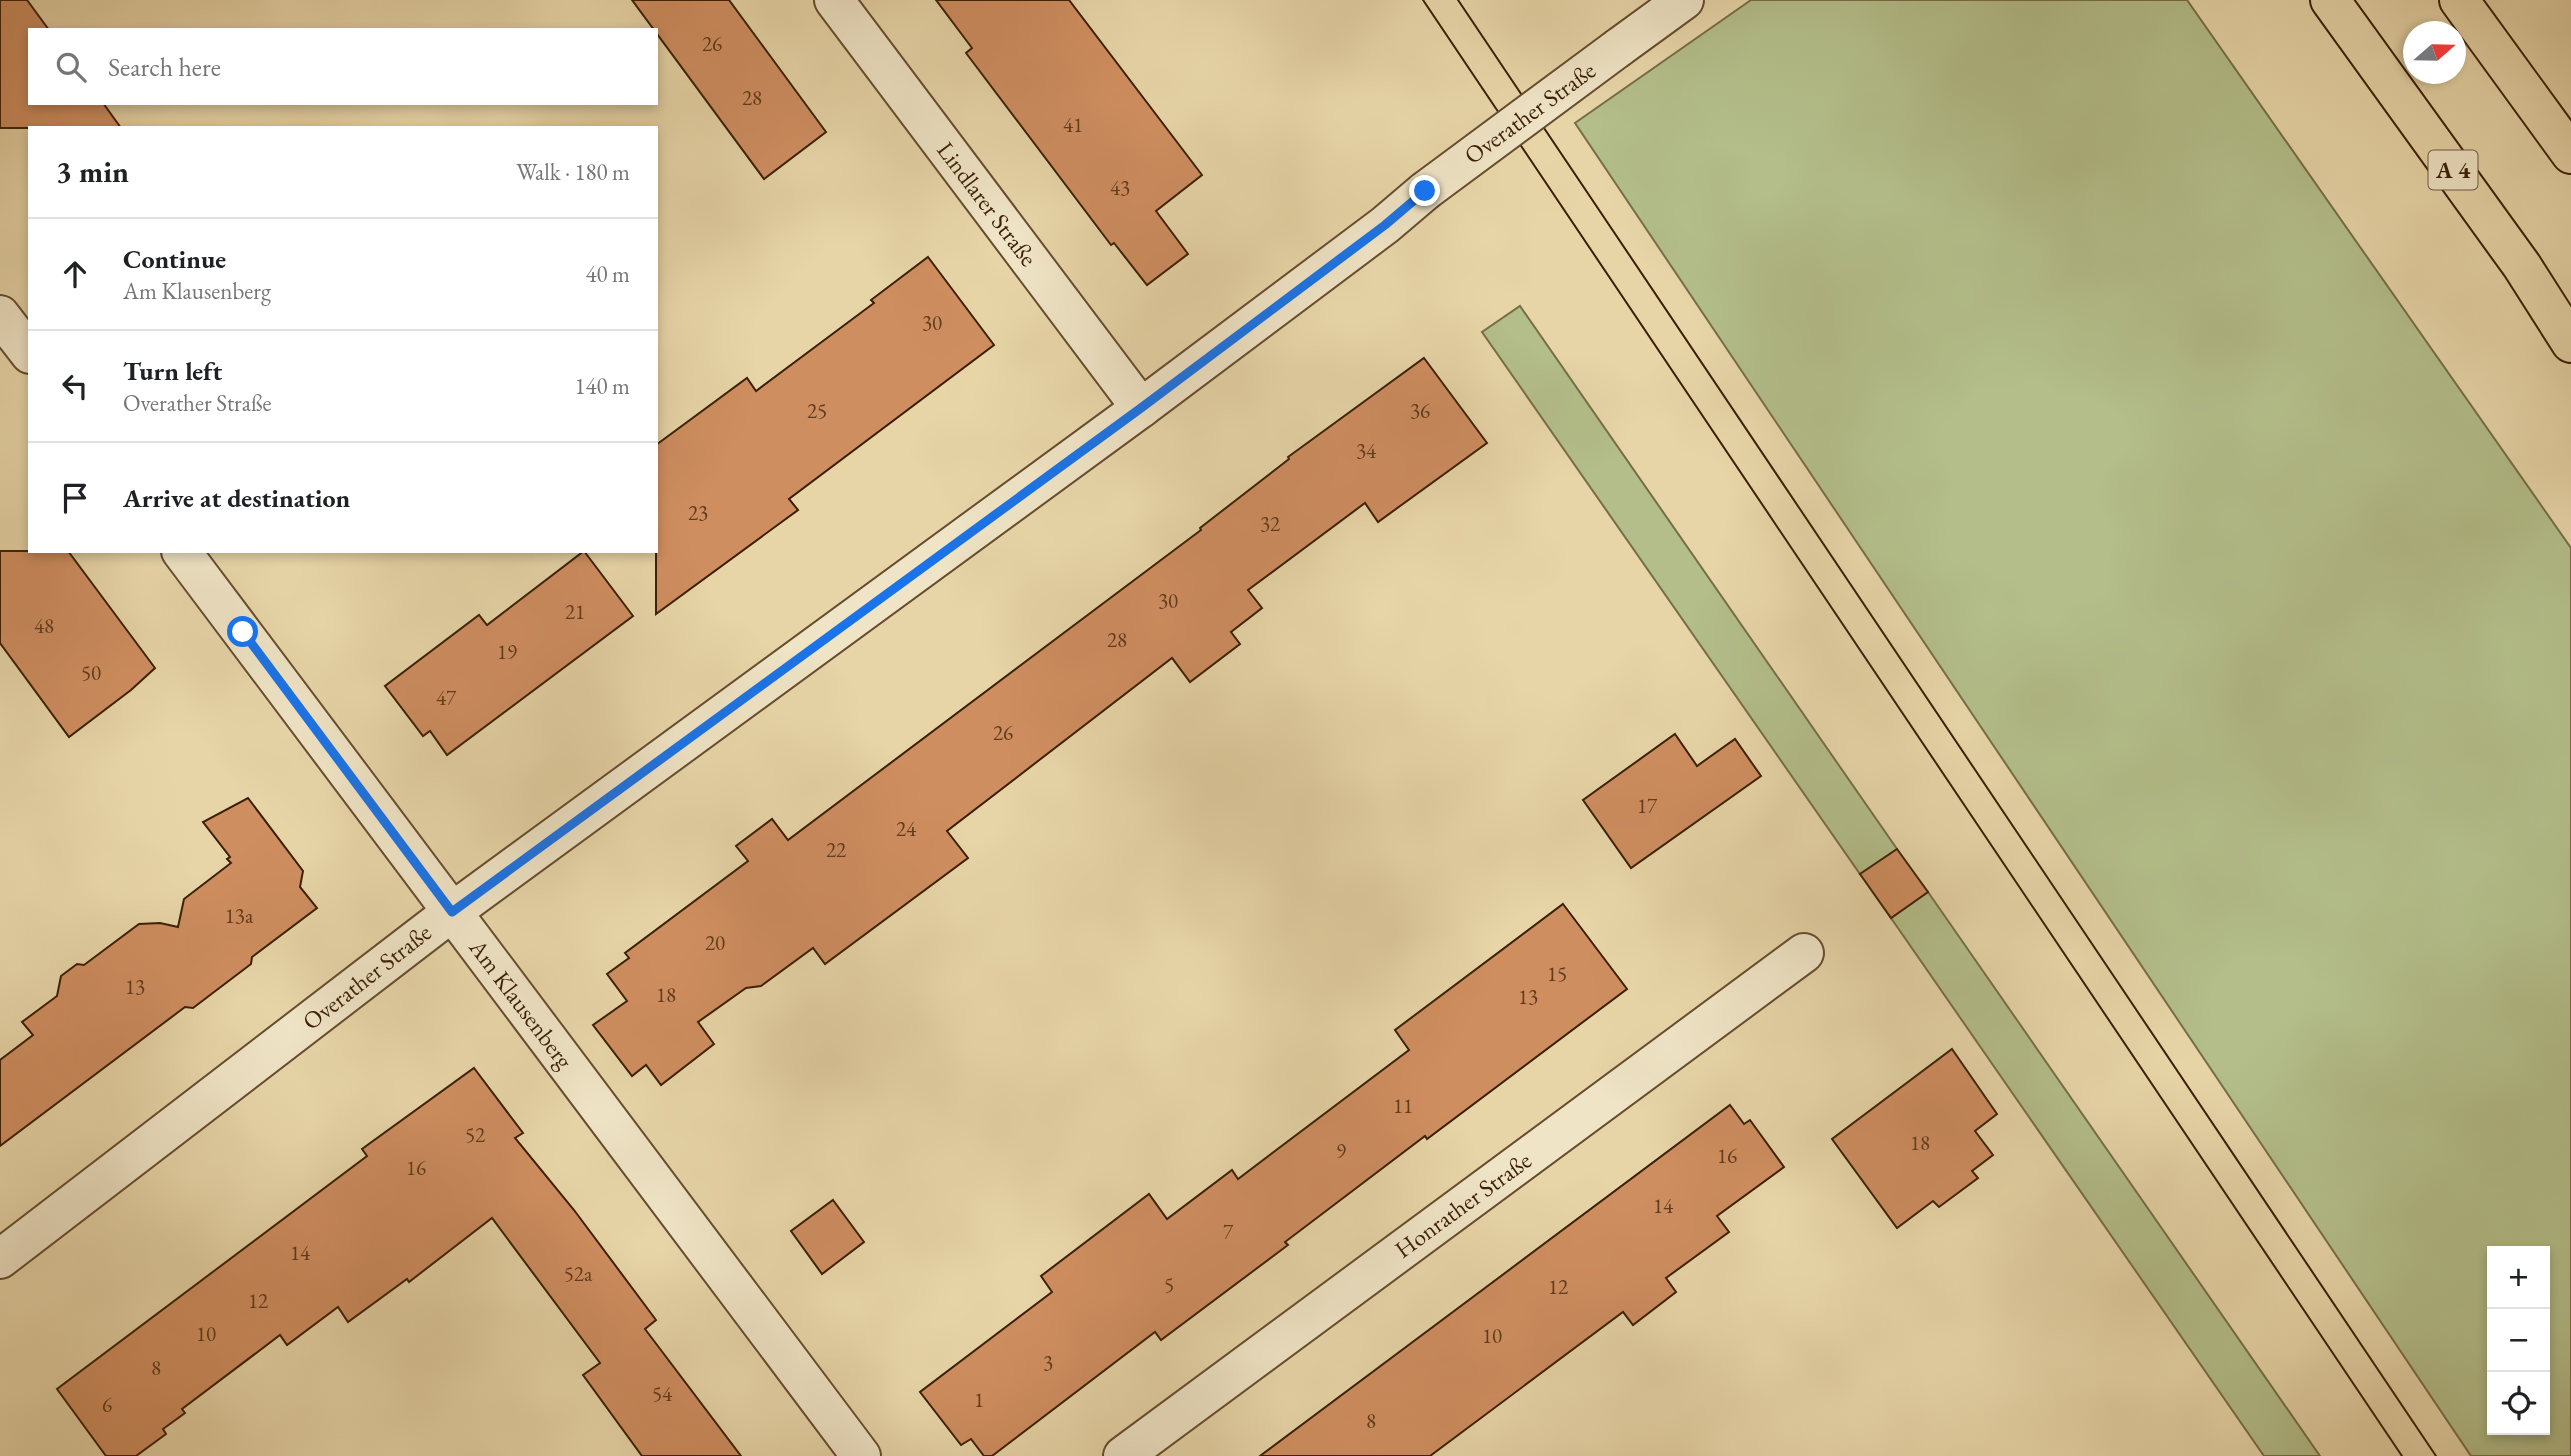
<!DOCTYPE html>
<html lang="en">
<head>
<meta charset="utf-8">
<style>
  body { margin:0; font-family:"EB Garamond",serif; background:#f2f2f2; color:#202124 }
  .controls { position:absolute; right:21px; bottom:21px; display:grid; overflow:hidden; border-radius:0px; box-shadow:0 4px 10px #0003 }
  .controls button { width:63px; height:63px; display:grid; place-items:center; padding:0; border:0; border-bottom:2px solid #e0e0e0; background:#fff; color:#202124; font:35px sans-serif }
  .compass { position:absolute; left:2403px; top:21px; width:63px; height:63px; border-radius:50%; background:#fff; box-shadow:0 4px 10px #0003; rotate:70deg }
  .stop { position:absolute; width:21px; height:21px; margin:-16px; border:5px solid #1a73e8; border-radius:50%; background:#fff }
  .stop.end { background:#1a73e8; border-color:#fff; box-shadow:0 2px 7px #0008 }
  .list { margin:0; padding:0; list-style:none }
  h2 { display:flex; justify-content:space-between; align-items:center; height:91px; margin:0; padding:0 28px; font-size:30px }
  h2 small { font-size:23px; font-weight:400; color:#757577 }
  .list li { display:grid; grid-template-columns:46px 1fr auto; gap:21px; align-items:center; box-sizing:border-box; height:112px; padding:0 28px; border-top:2px solid #e0e0e0 }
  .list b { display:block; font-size:26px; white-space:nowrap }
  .list p { margin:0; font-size:23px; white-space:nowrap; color:#757577 }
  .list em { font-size:23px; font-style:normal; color:#757577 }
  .icon { flex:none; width:38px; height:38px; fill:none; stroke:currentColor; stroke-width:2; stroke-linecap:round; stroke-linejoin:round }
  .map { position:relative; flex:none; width:2571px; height:1456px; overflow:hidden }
  .search { position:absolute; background:#fff; box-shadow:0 4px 10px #0003; left:28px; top:28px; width:630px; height:77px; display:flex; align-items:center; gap:18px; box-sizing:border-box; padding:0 24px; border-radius:0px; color:#757577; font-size:26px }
  .panel { position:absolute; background:#fff; box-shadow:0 4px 10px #0003; left:28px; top:126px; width:630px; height:427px; border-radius:0px }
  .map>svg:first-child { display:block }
  .green { fill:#b3be8a; stroke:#776e48; stroke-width:2; fill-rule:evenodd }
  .building { fill:#cf8e60; stroke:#3b1f05; stroke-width:2 }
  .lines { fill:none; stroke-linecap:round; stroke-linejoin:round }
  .minor-casing { stroke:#664c2e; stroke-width:42 }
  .highway-casing { stroke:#3b1f05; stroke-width:42 }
  .minor { stroke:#efe4c6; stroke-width:38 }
  .highway { stroke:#e7d5a8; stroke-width:38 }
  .tram { stroke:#3b1f05; stroke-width:2 }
  .minor-bridge-casing { stroke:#664c2e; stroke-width:42; stroke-linecap:butt }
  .minor-bridge { stroke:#efe4c6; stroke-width:38 }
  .route { stroke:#1a73e8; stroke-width:9 }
  .labels { text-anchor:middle; stroke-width:7; stroke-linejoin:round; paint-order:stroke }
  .number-label { font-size:21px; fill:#603b1c }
  .shield { fill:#efe4c6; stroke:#715a3f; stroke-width:2 }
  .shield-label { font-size:23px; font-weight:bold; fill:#3b1f05 }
  .street-label { font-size:24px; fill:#3b1f05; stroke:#efe4c6 }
</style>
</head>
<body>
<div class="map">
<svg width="2571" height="1456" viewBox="0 0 2571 1456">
  <rect width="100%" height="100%" fill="#e7d5a8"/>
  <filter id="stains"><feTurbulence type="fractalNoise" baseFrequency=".00286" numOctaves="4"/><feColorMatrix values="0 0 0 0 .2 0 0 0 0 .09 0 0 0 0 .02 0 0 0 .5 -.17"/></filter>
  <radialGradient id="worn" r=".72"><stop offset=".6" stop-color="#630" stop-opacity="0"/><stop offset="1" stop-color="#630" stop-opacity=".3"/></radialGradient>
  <g class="green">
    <path d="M1751,0H2187L2571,548V1456H2471L1575,123ZM2492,1251H2545V1430H2492Z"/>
    <polygon points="1520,306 1897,849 1860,874 1482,332"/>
    <polygon points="1928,892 2320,1456 2264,1456 1891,918"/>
  </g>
  <g class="building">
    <polygon points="0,0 27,0 49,30 30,30 30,103 103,103 121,128 0,128"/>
    <polygon points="632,0 729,0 826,132 764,179"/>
    <polygon points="936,0 1069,0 1202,175 1156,211 1188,254 1147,285 1114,243 1111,245 966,53 972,48"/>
    <polygon points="928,257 994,345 789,499 798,510 656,614 656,445 747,378 756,391 874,303 871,300"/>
    <polygon points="1424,358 1487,443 1378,522 1365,503 1248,590 1262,608 1231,632 1240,644 1190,682 1172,658 947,831 968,858 825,964 813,948 761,986 746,988 698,1022 714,1044 661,1085 646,1065 632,1076 593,1025 627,1001 607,974 629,958 625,953 748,861 736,846 772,819 788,840 1201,530 1200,528 1289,459 1288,457"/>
    <polygon points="0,551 68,551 155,668 131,690 69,737 0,643"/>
    <polygon points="584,551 633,616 447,755 430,731 423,736 385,686 479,615 487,625"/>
    <polygon points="1675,734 1697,766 1735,739 1761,776 1631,868 1583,800"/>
    <polygon points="248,798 303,871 300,887 317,908 252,957 251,964 193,1008 185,1007 0,1146 0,1060 33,1035 22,1022 57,996 61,976 77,964 84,965 139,924 160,923 178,927 184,899 231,863 227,859 230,857 203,822"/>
    <polygon points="1897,849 1928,892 1891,918 1860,874"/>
    <polygon points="1563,904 1627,989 1427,1139 1425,1136 1285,1242 1288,1245 1161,1340 1155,1332 992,1456 984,1456 971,1439 961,1445 920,1392 1052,1292 1041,1276 1149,1194 1167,1219 1232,1170 1238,1179 1409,1050 1395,1030"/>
    <polygon points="1952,1049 1997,1114 1975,1131 1993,1155 1972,1171 1978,1178 1939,1207 1933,1201 1897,1228 1832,1139"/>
    <polygon points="474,1068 523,1133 515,1138 574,1210 656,1320 645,1329 741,1456 642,1456 583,1375 600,1363 492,1218 409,1282 407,1279 348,1322 338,1307 287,1345 280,1335 182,1409 185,1413 163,1429 166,1434 136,1456 106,1456 57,1389 367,1156 362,1149"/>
    <polygon points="1730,1105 1744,1124 1750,1120 1784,1167 1717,1216 1729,1232 1666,1278 1676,1292 1633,1325 1623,1312 1430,1456 1260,1456"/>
    <polygon points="833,1200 864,1242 822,1274 791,1231"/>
  </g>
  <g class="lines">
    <defs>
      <g id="minor">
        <polyline points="834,0 1141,408"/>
        <polyline points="1618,48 1684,0"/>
        <polyline points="0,315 30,354"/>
        <polyline points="181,551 861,1456"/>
        <polyline points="0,1259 452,912 1141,408 1385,225 1425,191"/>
        <polyline points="1123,1456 1804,953"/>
      </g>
      <g id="highway">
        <polyline points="2330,0 2522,266 2571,343"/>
        <polyline points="2459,0 2571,154"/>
      </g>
    </defs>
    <use href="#minor" class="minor-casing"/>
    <use href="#highway" class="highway-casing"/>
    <use href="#minor" class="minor"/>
    <use href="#highway" class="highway"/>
    <g class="tram">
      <polyline points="1423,0 2402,1456"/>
      <polyline points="1458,0 2436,1456"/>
    </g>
    <defs>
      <polyline id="minor-bridge" points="1425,191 1618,48"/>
    </defs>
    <use href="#minor-bridge" class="minor-bridge-casing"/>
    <use href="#minor-bridge" class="minor-bridge"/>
  </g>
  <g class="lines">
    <polyline class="route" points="243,632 452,912 1141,408 1385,225 1425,191"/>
  </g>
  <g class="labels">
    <g class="number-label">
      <text x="712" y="51">26</text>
      <text x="752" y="105">28</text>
      <text x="1073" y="132">41</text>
      <text x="1120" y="195">43</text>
      <text x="932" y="330">30</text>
      <text x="817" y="418">25</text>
      <text x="1420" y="418">36</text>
      <text x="1366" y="458">34</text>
      <text x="698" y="520">23</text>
      <text x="1270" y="531">32</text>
      <text x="1168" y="608">30</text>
      <text x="575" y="619">21</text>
      <text x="44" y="633">48</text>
      <text x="1117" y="647">28</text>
      <text x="507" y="659">19</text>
      <text x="91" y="680">50</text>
      <text x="446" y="705">47</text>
      <text x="1003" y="740">26</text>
      <text x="1647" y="813">17</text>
      <text x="906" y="836">24</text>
      <text x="836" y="857">22</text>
      <text x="239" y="923">13a</text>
      <text x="715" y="950">20</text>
      <text x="1557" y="981">15</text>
      <text x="135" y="994">13</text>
      <text x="666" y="1002">18</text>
      <text x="1528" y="1004">13</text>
      <text x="1403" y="1113">11</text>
      <text x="475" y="1142">52</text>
      <text x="1920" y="1150">18</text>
      <text x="1341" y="1158">9</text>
      <text x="1727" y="1163">16</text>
      <text x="416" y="1175">16</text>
      <text x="1663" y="1213">14</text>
      <text x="1228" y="1239">7</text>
      <text x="300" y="1260">14</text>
      <text x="578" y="1281">52a</text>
      <text x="1169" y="1292">5</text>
      <text x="1558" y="1294">12</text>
      <text x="258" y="1308">12</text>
      <text x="206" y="1341">10</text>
      <text x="1492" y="1343">10</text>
      <text x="1048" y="1370">3</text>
      <text x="156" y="1375">8</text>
      <text x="662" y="1401">54</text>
      <text x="979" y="1407">1</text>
      <text x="107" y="1412">6</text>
      <text x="1371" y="1428">8</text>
    </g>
    <rect class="shield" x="2428.5" y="150.5" width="49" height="39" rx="5"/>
    <g class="shield-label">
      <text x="2453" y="178">A 4</text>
    </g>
    <g class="street-label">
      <text transform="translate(1530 113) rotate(-36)" y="8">Overather Straße</text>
      <text transform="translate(987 204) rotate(53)" y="8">Lindlarer Straße</text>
      <text transform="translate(367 977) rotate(-38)" y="8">Overather Straße</text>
      <text transform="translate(521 1004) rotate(53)" y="8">Am Klausenberg</text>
      <text transform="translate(1463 1205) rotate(-36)" y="8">Honrather Straße</text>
    </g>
  </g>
  <rect width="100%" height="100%" filter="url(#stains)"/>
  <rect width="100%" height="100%" fill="url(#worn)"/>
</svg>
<div class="controls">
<button>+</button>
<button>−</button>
<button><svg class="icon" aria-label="locate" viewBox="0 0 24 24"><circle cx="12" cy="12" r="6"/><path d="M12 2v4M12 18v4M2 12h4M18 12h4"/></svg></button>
</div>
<svg class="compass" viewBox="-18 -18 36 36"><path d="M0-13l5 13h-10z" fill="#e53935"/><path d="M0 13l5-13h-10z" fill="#757577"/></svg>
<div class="stop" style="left:243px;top:632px"></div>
<div class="stop end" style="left:1425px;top:191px"></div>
<div class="search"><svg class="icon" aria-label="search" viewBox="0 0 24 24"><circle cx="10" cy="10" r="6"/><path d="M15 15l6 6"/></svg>Search here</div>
<section class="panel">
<h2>3 min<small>Walk · 180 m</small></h2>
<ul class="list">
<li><svg class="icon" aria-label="ahead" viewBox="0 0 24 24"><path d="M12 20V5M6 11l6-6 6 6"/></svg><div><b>Continue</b><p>Am Klausenberg</p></div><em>40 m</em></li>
<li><svg class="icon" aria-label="left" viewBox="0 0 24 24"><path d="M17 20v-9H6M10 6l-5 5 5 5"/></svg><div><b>Turn left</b><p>Overather Straße</p></div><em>140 m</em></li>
<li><svg class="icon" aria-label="arrive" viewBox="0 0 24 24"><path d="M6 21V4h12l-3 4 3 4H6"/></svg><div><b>Arrive at destination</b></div></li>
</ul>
</section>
</div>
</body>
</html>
